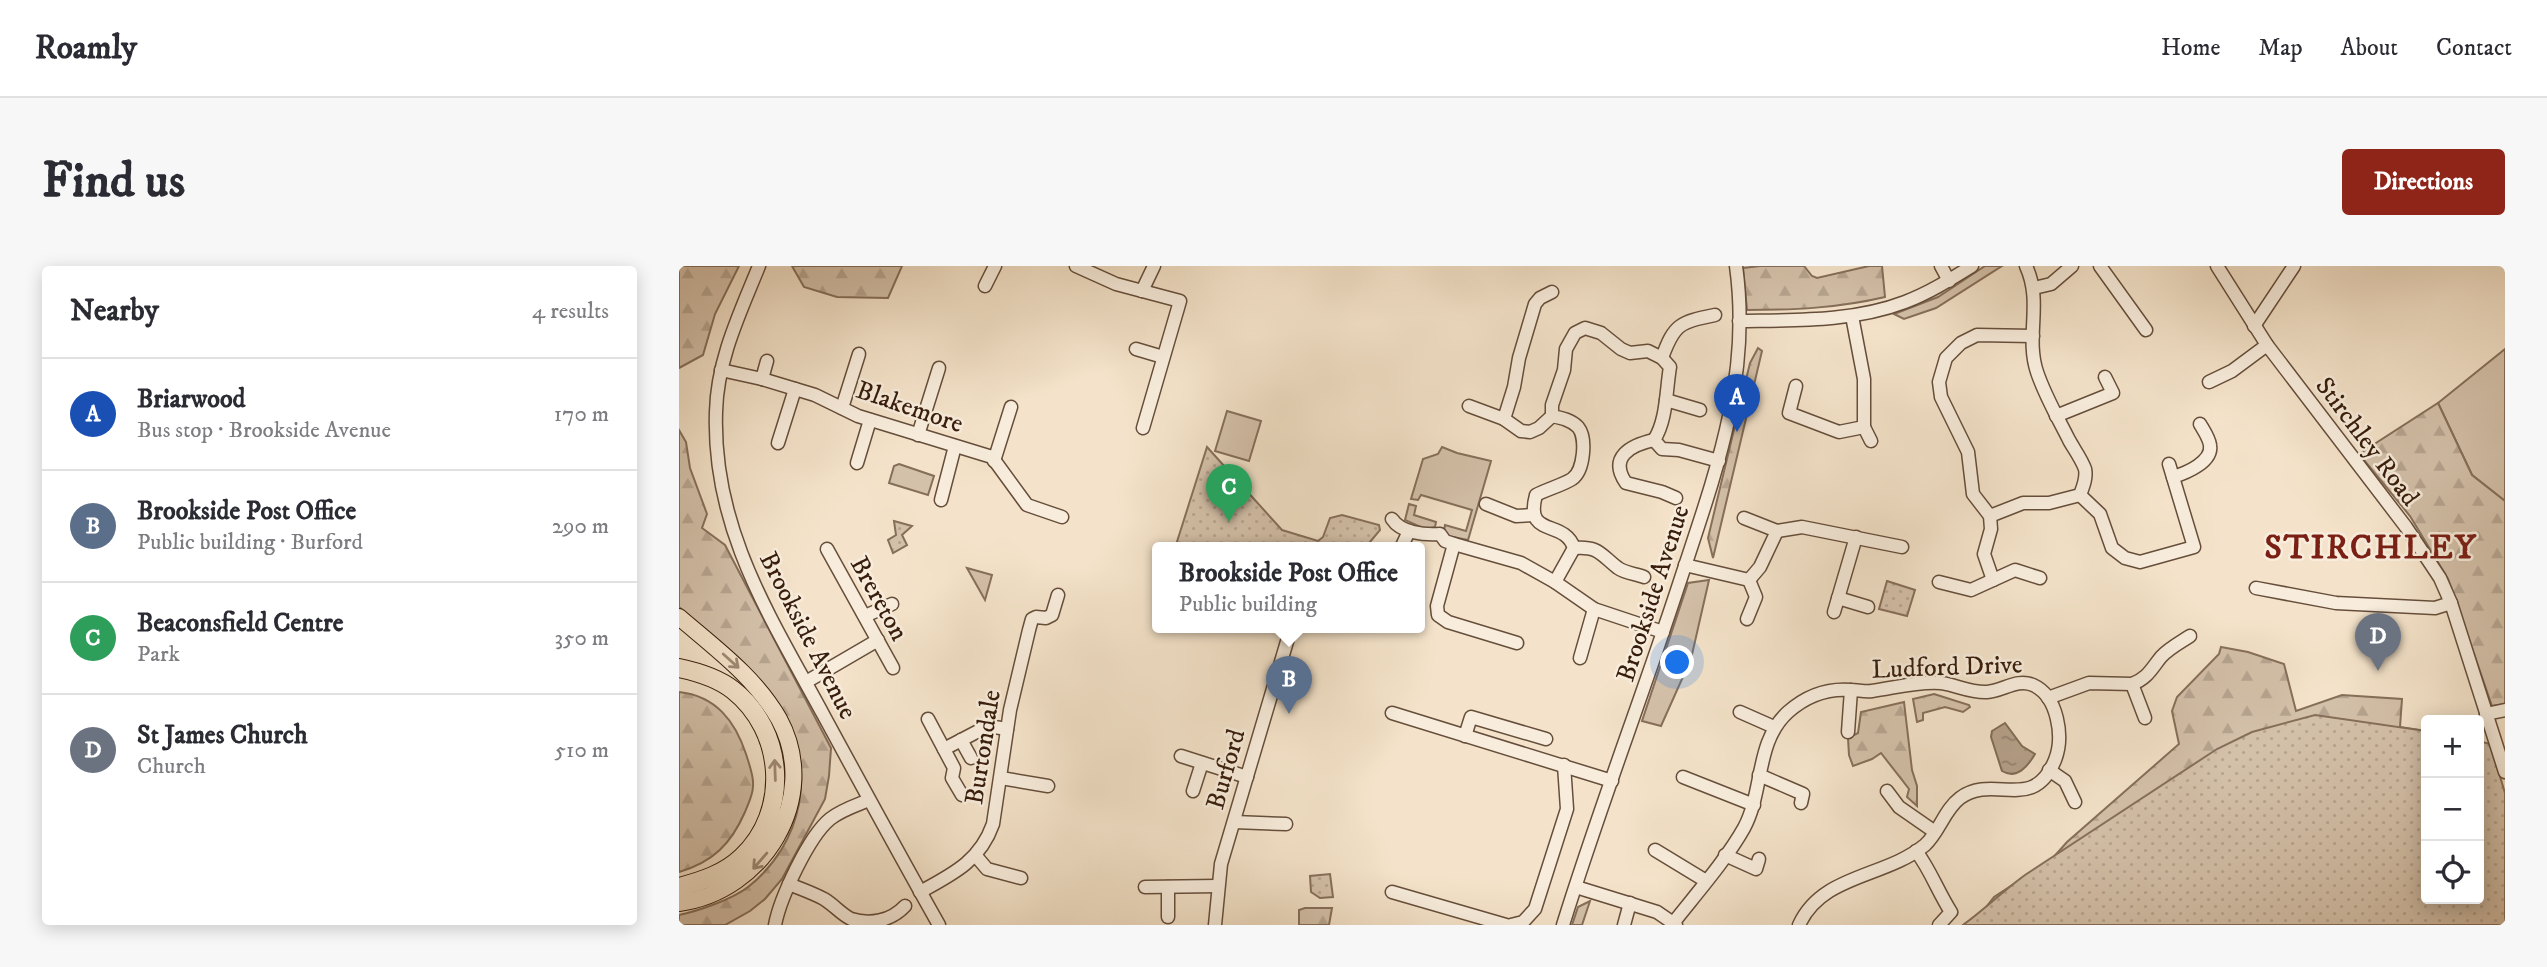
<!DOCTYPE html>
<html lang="en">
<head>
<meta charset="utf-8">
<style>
  body { margin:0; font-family:"IM FELL DW Pica",serif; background:#f7f7f7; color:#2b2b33 }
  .controls { position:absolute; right:21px; bottom:21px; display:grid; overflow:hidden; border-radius:7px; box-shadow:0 4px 18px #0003 }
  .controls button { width:63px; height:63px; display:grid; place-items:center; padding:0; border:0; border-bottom:2px solid #e1e1e2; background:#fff; color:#2b2b33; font:35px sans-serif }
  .you { position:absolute; left:999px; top:397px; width:24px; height:24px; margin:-18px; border:5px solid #fff; border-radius:50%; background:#1a73e8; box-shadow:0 0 0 10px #1a73e833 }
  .badge { display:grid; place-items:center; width:46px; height:46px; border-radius:50%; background:#8f2418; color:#fff; font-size:23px; font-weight:700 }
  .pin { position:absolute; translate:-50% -58px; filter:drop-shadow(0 2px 4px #0008) }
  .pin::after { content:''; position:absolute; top:37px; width:24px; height:21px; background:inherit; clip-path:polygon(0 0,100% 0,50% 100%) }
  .popup { position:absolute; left:473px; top:276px; width:273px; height:91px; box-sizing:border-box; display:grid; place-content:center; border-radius:7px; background:#fff; filter:drop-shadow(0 2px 5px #0005); font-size:23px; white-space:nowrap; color:#7c7c81 }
  .popup b { font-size:26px; color:#2b2b33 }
  .popup::after { content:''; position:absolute; left:50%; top:100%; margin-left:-14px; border:14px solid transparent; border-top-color:#fff }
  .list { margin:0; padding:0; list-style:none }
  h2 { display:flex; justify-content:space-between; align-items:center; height:91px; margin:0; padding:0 28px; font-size:30px }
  h2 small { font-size:23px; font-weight:400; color:#7c7c81 }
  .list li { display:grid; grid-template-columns:46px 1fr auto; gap:21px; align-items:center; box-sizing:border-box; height:112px; padding:0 28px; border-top:2px solid #e1e1e2 }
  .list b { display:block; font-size:26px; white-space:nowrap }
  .list p { margin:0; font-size:23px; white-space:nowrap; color:#7c7c81 }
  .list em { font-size:23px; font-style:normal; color:#7c7c81 }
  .icon { flex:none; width:38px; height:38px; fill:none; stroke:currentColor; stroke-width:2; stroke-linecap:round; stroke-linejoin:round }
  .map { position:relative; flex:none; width:1826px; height:659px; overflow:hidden; border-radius:7px }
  header { display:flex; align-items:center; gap:42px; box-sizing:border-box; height:98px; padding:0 35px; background:#fff; border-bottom:2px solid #e1e1e2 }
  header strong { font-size:33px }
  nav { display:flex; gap:38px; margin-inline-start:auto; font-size:24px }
  .intro { display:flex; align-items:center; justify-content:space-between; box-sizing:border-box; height:168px; padding:0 42px }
  h1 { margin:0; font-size:49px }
  .button { padding:18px 32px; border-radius:7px; background:#8f2418; color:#fff; font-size:24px; font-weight:700 }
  main { display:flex; gap:42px; padding:0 42px }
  aside { flex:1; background:#fff; border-radius:7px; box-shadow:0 4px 18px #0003 }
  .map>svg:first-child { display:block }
  .green { fill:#d4c1aa; stroke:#866f5a; stroke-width:2 }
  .forest { fill:url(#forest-firs); stroke:#866f5a; stroke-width:2 }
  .park { fill:url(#park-dots); stroke:#866f5a; stroke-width:2 }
  .water { fill:url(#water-ripples); stroke:#826c57; stroke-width:2 }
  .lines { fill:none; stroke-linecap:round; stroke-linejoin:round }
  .minor-casing { stroke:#664e3b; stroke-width:15 }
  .major-casing { stroke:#371d0b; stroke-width:18 }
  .highway-casing { stroke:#371d0b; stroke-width:20 }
  .minor { stroke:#f8eddd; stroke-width:12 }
  .major { stroke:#f4e3ca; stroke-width:16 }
  .highway { stroke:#f4e3ca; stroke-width:18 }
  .oneway { stroke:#9f8a74 }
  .labels { text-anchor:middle; stroke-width:5; stroke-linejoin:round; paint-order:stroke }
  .street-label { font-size:26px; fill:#371d0b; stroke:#f8eddd }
  .district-label { font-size:33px; font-weight:bold; letter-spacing:2px; fill:#7a1f14; stroke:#f8eddd }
</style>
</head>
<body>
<header>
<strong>Roamly</strong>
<nav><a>Home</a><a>Map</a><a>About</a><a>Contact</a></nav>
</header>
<div class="intro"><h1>Find us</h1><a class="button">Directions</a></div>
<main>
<aside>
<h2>Nearby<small>4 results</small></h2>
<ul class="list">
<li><span class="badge" style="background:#1a4fb4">A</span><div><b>Briarwood</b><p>Bus stop · Brookside Avenue</p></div><em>170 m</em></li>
<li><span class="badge" style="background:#5c6f8a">B</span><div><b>Brookside Post Office</b><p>Public building · Burford</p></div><em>290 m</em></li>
<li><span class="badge" style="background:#2e9e5b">C</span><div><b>Beaconsfield Centre</b><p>Park</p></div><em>350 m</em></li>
<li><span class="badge" style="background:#6b7280">D</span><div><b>St James Church</b><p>Church</p></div><em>510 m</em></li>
</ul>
</aside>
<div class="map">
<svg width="1826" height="659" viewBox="0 0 1826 659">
  <defs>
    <pattern id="forest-firs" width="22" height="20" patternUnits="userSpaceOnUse" patternTransform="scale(1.75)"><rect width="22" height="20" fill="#d4c1aa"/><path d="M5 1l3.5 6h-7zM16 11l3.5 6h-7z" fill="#b7a591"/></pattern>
    <pattern id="park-dots" width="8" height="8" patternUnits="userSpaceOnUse" patternTransform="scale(1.75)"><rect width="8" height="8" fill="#d4c1aa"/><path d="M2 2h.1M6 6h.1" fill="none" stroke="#b7a591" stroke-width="1.8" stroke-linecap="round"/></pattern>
    <pattern id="water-ripples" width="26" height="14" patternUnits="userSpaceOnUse" patternTransform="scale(1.75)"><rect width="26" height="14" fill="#b4a089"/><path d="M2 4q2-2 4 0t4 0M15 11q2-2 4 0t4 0" fill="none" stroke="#93826e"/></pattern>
  </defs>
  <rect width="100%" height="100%" fill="#f4e3ca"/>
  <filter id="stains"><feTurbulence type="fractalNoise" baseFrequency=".00286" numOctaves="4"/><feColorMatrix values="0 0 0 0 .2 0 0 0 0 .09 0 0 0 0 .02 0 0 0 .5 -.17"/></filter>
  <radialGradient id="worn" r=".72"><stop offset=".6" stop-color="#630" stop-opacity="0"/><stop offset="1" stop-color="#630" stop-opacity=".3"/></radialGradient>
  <g class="green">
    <polygon points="1306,0 1323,0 1257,42 1225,53 1215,48 1259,31"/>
    <polygon points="1826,83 1826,235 1793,209 1759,137"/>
    <polygon points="548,145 582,155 570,195 536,185"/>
    <polygon points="763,181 778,187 812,195 789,274 769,270 765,265 766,259 787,265 793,244 742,229 739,234 732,233 744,193 759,188"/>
    <polygon points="220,198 255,210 249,229 210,217 215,200"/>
    <polygon points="730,238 737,240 735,249 757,256 756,261 746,263 726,254"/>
    <polygon points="288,302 313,309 306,334"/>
    <polygon points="1030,314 1012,393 982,460 963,455 1009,317"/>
    <polygon points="911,635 903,659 893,659 899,641"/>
  </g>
  <g class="forest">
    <polygon points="0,0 60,0 36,48 24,89 0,102"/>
    <polygon points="113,0 223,0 209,32 158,31 125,21"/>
    <path d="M1081,0H1125L1133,10L1138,12L1190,0H1203L1206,31C1160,42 1114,44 1068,44L1064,2Z"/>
    <polygon points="1079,82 1083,85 1034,292 1029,272 1071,97"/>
    <polygon points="1759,137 1793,209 1826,235 1826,438 1813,440 1769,313 1731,250 1680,188"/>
    <path d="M0,164L7,176L11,202L28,248L23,262L46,279L152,482L150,510L146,533L103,613L86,633L71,645L46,659H0V649C19,645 54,633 69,621C124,578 139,502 102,442C77,401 36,372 0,341Z"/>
    <polygon points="1542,381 1569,386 1605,398 1617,445 1663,429 1723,433 1721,461 1747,465 1284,659 1304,645 1315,631 1372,594 1388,576 1500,478 1493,445 1498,431 1540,388"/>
    <path d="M0,426C37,430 56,455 67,488C70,498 75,510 74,520C74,529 69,538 66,546C52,578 34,596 0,606Z"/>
    <polygon points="1255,428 1290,439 1291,441 1284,446 1266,441 1244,447 1244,454 1238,456 1234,433"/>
    <polygon points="1225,436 1233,504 1238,520 1238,540 1228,531 1230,523 1202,487 1193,493 1174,500 1170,489 1169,472 1179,467 1182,446"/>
    <polygon points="626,642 653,642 650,659 620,659 620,644"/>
  </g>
  <g class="park">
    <polygon points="528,181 603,264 639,275 644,271 651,252 663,249 700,259 701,264 686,282 496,282"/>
    <polygon points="215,255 233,260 223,269 228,279 214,287 209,274 217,269"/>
    <polygon points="1208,315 1236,324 1228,350 1200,343"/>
    <path d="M1636,449L1747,465V633H1800V475L1811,478L1826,527V659H1284C1306,643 1324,625 1346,609L1538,483L1573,466Z"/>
    <polygon points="651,608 654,631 641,632 632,626 631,610"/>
  </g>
  <path class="water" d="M1326,457L1343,480L1356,488C1349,500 1338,514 1323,505L1312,471L1313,465Z"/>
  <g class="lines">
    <defs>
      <g id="minor">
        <path d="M80,0C61,47 38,94 37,146C33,263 92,352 145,450C183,520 221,590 260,659"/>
        <polyline points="397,0 437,18 501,35 464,162"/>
        <polyline points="1262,0 1270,15"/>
        <polyline points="1421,0 1467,64"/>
        <polyline points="1538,0 1588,79 1727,261 1761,312 1772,337 1826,506"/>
        <polyline points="306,20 316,0"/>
        <polyline points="1355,22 1372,18 1393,0"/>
        <polyline points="463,25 475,0"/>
        <polyline points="1173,50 1185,113 1185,161 1192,175"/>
        <path d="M1060,55C1116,54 1174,56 1226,36C1250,27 1272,13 1293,0"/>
        <polyline points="1575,60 1615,0"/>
        <polyline points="457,83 484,91"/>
        <path d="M983,92C995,58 1001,56 1036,49"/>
        <polyline points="42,104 83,113 136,129 179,150 313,191 348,239 383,251"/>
        <polyline points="83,113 88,95"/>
        <polyline points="1530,116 1553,105 1588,79"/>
        <polyline points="1117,120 1110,147 1160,166 1185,161"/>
        <polyline points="987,134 1021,144"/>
        <polyline points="790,140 825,153 842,165 851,166 860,162 873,150"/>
        <polyline points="163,142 180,88"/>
        <polyline points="1377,150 1434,127 1426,111"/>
        <polyline points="825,153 835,121 840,92 856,38 861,32 873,26"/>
        <polyline points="239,169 260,102"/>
        <path d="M975,174C952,179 929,191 947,217L983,226L997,232"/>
        <polyline points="99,177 116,123"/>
        <polyline points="315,195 332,141"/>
        <polyline points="178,197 191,154"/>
        <path d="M1494,211C1507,207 1534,196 1531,179C1530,172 1525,165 1521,158"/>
        <polyline points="1401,229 1421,248 1433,282 1446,292 1461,296 1515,281 1490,198"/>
        <polyline points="262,234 276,180"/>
        <polyline points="807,238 837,250 855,249"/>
        <path d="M1311,250L1344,237H1370L1401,229C1404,221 1408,212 1406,203C1403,194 1395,183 1390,174C1379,152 1366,130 1358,106C1346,70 1364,37 1347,0"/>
        <path d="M713,253C722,267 745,269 761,268L766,275L775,278L842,297L876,316L915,343L984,366"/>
        <polyline points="1098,265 1123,261 1223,281"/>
        <polyline points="775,278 758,340 759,349 769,356 838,377"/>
        <polyline points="722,282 730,265"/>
        <polyline points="148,283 214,402"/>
        <polyline points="1006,299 1070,314 1081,301 1098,265 1065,252"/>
        <path d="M965,311C957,308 946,307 939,302C921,288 920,280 895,282C885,252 845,273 857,229C866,224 886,218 893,213C905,205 908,172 899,161C892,154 883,152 873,150V139L885,104L887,83L896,67L906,62L922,67L942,83L951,87L969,85L983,92L991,101C987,124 988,154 975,174L983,183L1000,184L1040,195"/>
        <polyline points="1314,314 1305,288 1312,263 1311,250 1294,228 1289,186 1262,131 1260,116 1267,92 1282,77 1298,69 1354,70"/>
        <polyline points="876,316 895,282"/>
        <polyline points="1260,316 1292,324 1336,304 1361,312"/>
        <polyline points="1577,322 1657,337 1756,342 1772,337"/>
        <polyline points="1159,332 1189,341"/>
        <polyline points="1155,346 1177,271"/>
        <polyline points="186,350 213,338"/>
        <polyline points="1068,353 1077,331 1070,314"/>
        <polyline points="901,392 915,343"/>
        <polyline points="127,416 199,374"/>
        <polyline points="1453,418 1466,452"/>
        <path d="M1369,432L1410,417L1453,418C1468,413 1473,402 1482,391C1490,382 1502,376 1511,370"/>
        <polyline points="1061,446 1095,461"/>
        <polyline points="713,447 933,515"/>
        <polyline points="1807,448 1826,444"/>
        <polyline points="249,453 275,502 273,512 283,529"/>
        <polyline points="1169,466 1172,424"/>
        <polyline points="786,470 792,451 867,473"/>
        <polyline points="282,474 292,492"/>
        <polyline points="265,483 309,460 328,463"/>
        <polyline points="502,490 568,511"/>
        <polyline points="1370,504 1386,515 1396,536"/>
        <polyline points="1080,509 1124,528 1122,537"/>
        <polyline points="1004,511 1075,539"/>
        <polyline points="322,512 369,520"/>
        <polyline points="514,525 523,497"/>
        <polyline points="1208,525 1220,541 1256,566"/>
        <polyline points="555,556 607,558"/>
        <polyline points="976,584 1027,615"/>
        <path d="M1237,585C1251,603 1259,626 1272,646L1260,659"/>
        <polyline points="1046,589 1077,603 1080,593"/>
        <polyline points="297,590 308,603 342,612"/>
        <path d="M110,618C122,623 134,627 145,633C155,639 162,648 172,653C191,659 212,655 226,640"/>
        <polyline points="466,621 539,620"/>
        <polyline points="489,621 489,651"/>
        <polyline points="897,621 978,646 997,659"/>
        <path d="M241,626C274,608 301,595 314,558L331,444L350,364L353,353L357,351L367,352L373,349L379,329"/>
        <polyline points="713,626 827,659"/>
        <path d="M995,656C1017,628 1047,594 1065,562C1085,525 1076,476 1109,446C1127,430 1148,422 1172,424C1179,424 1186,426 1193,425C1215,422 1239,415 1262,417C1277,419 1292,427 1308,426C1324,425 1338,412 1354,419C1379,430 1385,471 1376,494C1354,548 1315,507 1281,532C1266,543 1260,566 1246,579C1206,612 1143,608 1120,659"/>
        <path d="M96,659C101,632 130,570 151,553C162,544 178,539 190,534"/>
        <polyline points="536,659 542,598 612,362"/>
        <polyline points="832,659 844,656 856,643 888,543 885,499"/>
        <path d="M884,659C919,546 962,434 999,321C1034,214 1073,115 1057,0"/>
        <polyline points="945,659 951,637"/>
      </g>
      <path id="major" d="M0,351C36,382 76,411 100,453C143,532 84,626 0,637"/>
      <path id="highway" d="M0,402C19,406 39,412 54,424C106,465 111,546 63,591C45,608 23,615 0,621"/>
    </defs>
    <use href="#minor" class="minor-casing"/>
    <use href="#major" class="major-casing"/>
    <use href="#highway" class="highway-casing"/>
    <use href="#minor" class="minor"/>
    <use href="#major" class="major"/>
    <use href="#highway" class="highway"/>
  </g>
  <defs><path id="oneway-shaft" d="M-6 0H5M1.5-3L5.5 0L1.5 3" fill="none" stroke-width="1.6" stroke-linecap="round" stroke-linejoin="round" transform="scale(1.75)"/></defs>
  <g class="oneway">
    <use href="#oneway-shaft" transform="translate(52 395) rotate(42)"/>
    <use href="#oneway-shaft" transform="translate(96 504) rotate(-92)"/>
    <use href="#oneway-shaft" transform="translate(81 595) rotate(131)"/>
  </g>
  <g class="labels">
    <g class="street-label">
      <text transform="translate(231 140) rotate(19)" y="9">Blakemore</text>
      <text transform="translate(1689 175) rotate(53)" y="9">Stirchley Road</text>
      <text transform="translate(973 327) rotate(-72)" y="9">Brookside Avenue</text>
      <text transform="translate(201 332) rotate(61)" y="9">Brereton</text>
      <text transform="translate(130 369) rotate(63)" y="9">Brookside Avenue</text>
      <text transform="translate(1268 400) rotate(-2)" y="9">Ludford Drive</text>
      <text transform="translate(303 481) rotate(-81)" y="9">Burtondale</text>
      <text transform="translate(546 503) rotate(-74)" y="9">Burford</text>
    </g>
    <g class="district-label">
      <text x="1692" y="292">STIRCHLEY</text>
    </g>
  </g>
  <rect width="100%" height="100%" filter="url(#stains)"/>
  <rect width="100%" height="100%" fill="url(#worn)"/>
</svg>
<div class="controls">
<button>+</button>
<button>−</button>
<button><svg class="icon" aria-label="locate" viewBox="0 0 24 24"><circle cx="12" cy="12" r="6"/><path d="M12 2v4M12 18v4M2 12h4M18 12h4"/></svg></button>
</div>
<div class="you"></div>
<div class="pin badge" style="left:1058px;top:166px;background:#1a4fb4">A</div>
<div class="pin badge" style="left:610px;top:448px;background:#5c6f8a">B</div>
<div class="popup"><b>Brookside Post Office</b>Public building</div>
<div class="pin badge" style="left:550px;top:256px;background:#2e9e5b">C</div>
<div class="pin badge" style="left:1699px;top:405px;background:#6b7280">D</div>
</div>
</main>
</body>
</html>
